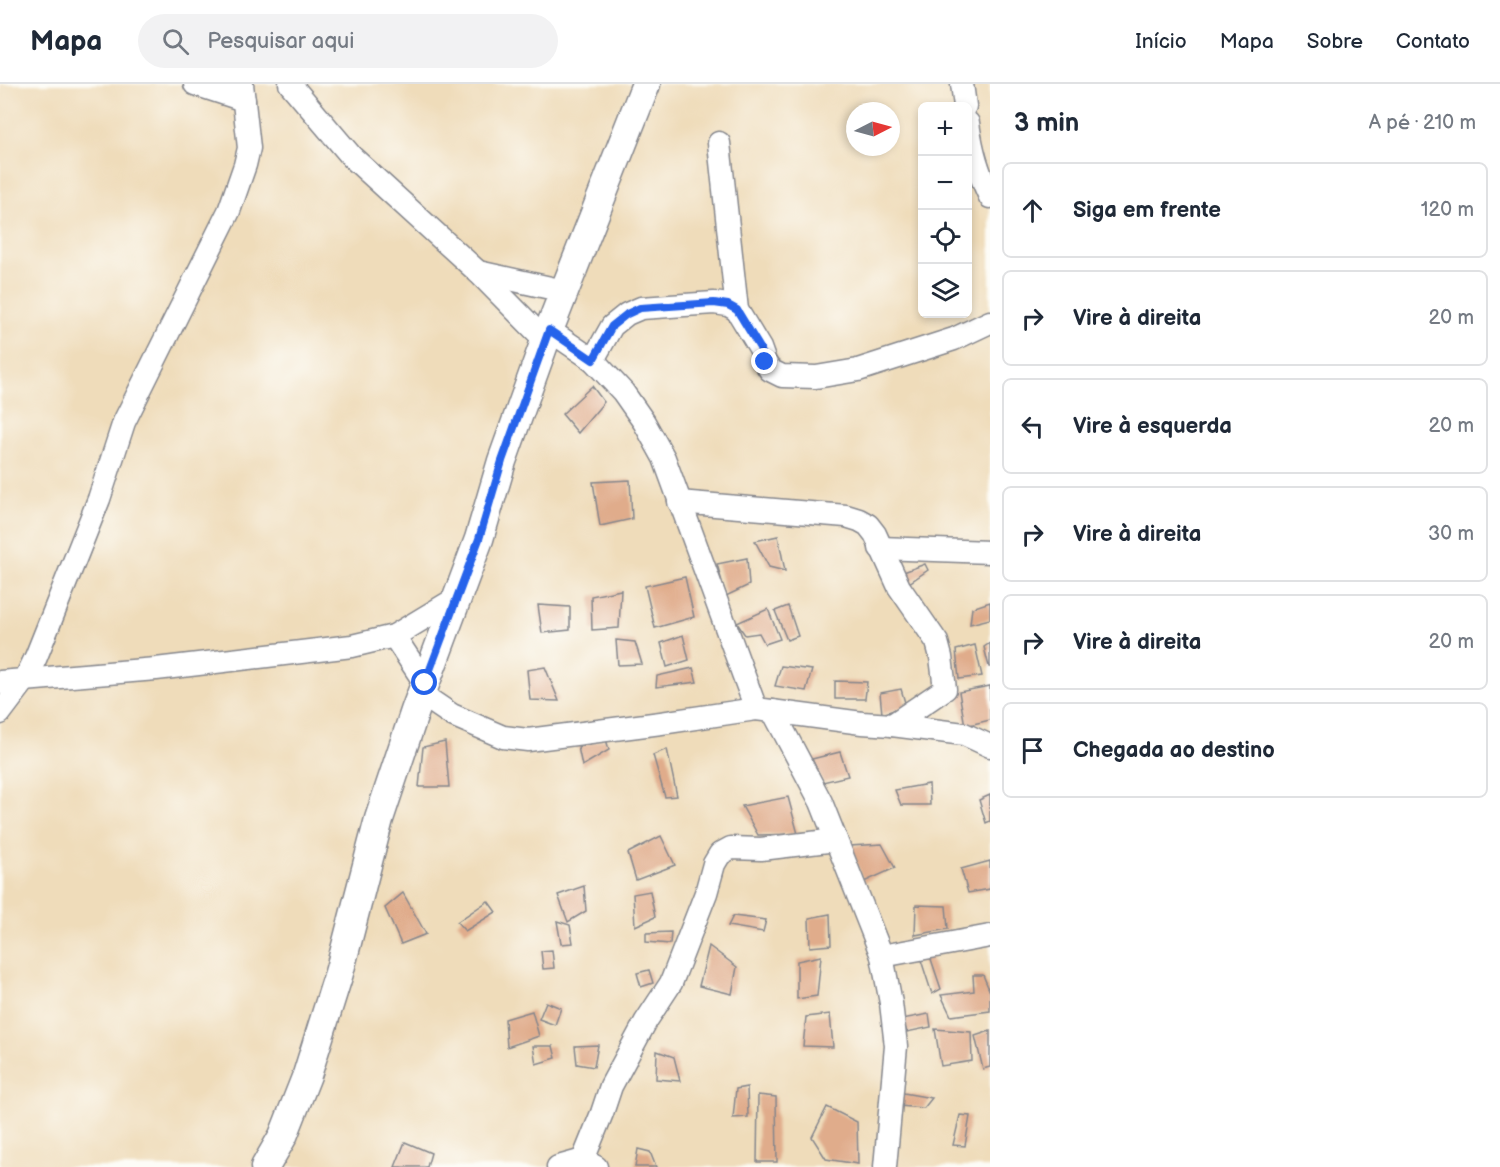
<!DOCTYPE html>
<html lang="pt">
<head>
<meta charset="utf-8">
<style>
  body { margin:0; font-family:"Balsamiq Sans",sans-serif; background:#f2f2f3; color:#1f2937 }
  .controls { position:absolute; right:18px; top:18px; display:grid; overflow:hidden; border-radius:9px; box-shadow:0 3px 9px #0003 }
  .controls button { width:54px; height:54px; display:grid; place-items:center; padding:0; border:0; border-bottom:2px solid #e0e1e3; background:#fff; color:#1f2937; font:30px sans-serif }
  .compass { position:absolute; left:846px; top:18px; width:54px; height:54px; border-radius:50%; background:#fff; box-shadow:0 3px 9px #0003; rotate:84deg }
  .stop { position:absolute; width:18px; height:18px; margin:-14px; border:4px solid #2563eb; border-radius:50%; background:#fff }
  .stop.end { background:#2563eb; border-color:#fff; box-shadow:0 2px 6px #0008 }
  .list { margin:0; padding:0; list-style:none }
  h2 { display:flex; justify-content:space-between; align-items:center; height:78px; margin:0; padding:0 24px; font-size:26px }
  h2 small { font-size:20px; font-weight:400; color:#747a83 }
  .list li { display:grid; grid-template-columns:39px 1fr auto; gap:18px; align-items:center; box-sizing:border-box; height:96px; margin:0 12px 12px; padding:0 12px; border:2px solid #e0e1e3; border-radius:9px }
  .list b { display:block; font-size:22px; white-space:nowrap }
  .list em { font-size:20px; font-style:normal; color:#747a83 }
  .icon { flex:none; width:33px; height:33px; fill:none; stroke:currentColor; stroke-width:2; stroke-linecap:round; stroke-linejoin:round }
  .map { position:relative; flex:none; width:990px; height:1083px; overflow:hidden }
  header { display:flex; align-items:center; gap:36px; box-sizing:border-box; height:84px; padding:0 30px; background:#fff; border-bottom:2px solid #e0e1e3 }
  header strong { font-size:28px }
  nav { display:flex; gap:33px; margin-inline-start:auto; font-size:21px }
  .search { width:420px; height:54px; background:#f2f2f3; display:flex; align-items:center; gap:15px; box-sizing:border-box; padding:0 21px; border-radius:33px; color:#747a83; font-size:22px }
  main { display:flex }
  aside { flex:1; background:#fff }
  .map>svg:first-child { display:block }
  .building { fill:#e0ac8b }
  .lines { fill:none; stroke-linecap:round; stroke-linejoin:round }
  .minor-casing { stroke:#85868c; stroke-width:25 }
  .tertiary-casing { stroke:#85868c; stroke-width:31 }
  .minor { stroke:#fff; stroke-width:22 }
  .tertiary { stroke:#fff; stroke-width:28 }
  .route { stroke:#2563eb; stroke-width:8 }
</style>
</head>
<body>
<header>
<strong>Mapa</strong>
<div class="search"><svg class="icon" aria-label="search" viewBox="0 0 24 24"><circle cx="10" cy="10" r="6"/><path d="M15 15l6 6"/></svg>Pesquisar aqui</div>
<nav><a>Início</a><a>Mapa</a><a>Sobre</a><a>Contato</a></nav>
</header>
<main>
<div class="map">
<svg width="990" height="1083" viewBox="0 0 990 1083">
  <rect width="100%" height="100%" fill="#fdfcf7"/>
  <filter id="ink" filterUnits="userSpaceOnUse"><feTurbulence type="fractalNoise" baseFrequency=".0167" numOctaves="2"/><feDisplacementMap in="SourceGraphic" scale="12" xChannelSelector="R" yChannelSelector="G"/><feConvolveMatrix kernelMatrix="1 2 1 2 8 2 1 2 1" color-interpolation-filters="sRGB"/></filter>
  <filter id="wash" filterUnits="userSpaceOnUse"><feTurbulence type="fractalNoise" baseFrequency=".008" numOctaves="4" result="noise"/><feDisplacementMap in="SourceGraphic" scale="24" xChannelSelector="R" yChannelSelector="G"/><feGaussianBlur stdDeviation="1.35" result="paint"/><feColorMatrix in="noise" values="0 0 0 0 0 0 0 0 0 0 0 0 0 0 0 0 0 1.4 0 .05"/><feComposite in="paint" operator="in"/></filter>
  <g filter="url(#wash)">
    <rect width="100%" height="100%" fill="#efdcba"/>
    <g id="blocks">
      <g class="building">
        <polygon points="592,302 604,318 578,349 562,330"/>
        <polygon points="630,396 632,435 600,442 593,398"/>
        <polygon points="778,452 785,487 769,483 755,457"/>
        <polygon points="747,474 749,501 726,512 717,480"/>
        <polygon points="925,480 928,486 906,501 901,489"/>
        <polygon points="685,493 694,533 655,544 645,502"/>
        <polygon points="621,506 619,544 592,546 591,512"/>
        <polygon points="990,518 990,535 970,540 972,524"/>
        <polygon points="538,521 570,523 570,546 542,549"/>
        <polygon points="788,522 798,552 787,556 775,527"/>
        <polygon points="768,525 780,555 765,560 759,549 745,551 737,539"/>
        <polygon points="683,551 689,576 667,583 661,559"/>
        <polygon points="616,556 635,558 642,580 618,581"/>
        <polygon points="990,559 990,583 989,583 984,563"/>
        <polygon points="975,561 982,592 959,595 956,566"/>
        <polygon points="781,582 812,586 806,607 775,602"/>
        <polygon points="545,583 559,617 530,616 527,586"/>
        <polygon points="693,584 697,598 656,603 657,592"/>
        <polygon points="835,597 867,598 865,615 835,615"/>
        <polygon points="990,602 990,636 965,642 959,608"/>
        <polygon points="901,605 906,622 882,630 880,609"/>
        <polygon points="606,655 609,666 582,682 578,663"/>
        <polygon points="445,658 449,703 419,703 423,663"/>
        <polygon points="667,665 677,712 665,713 653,671"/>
        <polygon points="840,668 848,692 823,698 812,675"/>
        <polygon points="929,700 930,721 901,721 895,706"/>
        <polygon points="990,711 990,737 986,739 979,716"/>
        <polygon points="788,713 798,750 758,751 742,722"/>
        <polygon points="661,752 675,781 636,796 628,769"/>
        <polygon points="882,760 895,784 864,798 850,762"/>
        <polygon points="990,777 990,805 968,809 961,785"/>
        <polygon points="584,802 586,827 568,838 558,811"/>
        <polygon points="650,807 655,833 635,842 633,810"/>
        <polygon points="403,809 426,850 401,860 385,824"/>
        <polygon points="488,817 496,828 465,847 457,838"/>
        <polygon points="916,821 946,822 948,845 915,851"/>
        <polygon points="830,830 831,861 810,863 809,834"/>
        <polygon points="733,832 766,836 763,848 728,842"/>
        <polygon points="557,837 570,841 573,859 561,860"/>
        <polygon points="671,848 670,860 646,858 646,849"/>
        <polygon points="709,862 737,883 732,910 699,902"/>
        <polygon points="552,866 554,884 543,885 541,867"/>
        <polygon points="821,872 817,912 797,915 797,877"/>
        <polygon points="930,872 941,905 932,910 920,873"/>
        <polygon points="649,886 653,899 641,903 637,889"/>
        <polygon points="973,891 983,891 990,908 990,927 951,932 941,911 974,907"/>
        <polygon points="546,918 561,924 555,941 539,935"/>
        <polygon points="532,927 539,952 507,963 505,935"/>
        <polygon points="830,930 833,963 803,962 806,933"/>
        <polygon points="929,930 931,943 907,948 902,935"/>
        <polygon points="935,945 971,948 972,977 941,982"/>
        <polygon points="990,947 990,983 983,985 975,952"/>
        <polygon points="598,961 594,983 577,980 575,962"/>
        <polygon points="533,962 553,962 556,974 536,980"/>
        <polygon points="657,967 674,973 680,997 656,995"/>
        <polygon points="747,1003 748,1033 733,1034 736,1005"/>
        <polygon points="892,1007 932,1014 924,1024 899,1022"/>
        <polygon points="758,1011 776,1013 777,1078 757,1078"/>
        <polygon points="827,1023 857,1038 858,1080 826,1075 812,1053"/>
        <polygon points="960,1031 970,1032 965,1062 953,1061"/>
        <polygon points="405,1058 431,1069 427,1083 395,1083"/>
        <polygon points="638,1065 650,1068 656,1083 635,1083"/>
      </g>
    </g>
  </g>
  <g filter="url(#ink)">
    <use href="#blocks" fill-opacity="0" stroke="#85868c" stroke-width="1.5"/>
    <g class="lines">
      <defs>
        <g id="minor">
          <polyline points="195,0 244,16"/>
          <polyline points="290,0 352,73 478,188 545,256"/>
          <polyline points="962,0 965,22"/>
          <path d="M968,39C972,68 978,87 990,113"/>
          <polyline points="719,59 737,226 760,264 765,278 770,286 782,292 816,293 858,286 954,255 990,238"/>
          <polyline points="478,188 564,207"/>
          <polyline points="549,246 593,276 623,308 644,338 664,374 756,625"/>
          <polyline points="593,276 612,242 627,230 641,224 714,219 728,221 737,226"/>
          <polyline points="679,418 846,432 859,436 868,441 875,450 899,503 937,558 941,573 945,605 892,641"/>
          <polyline points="880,464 990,468"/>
          <polyline points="394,552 425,599"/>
          <polyline points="0,598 156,585 352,562 394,552 457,514"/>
          <polyline points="421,610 452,631 503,653 528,656 661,639 756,625 862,639 892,641 964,650 990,662"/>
          <polyline points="773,627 821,718 882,872 891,919 896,962 885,1083"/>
          <polyline points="0,629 25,596 36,573 99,415 124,338 229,127 245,81 249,64 242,0"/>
          <polyline points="882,872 990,852"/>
          <polyline points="583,1076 602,1029 611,1002 646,937 671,899 706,809 714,780 720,770 731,764 761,765 836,756"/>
          <polyline points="558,1083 583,1076 596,1083"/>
        </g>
        <polyline id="tertiary" points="265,1083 283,1052 307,991 339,889 379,735 415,627 479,455 502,377 549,246 646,0"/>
      </defs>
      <use href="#minor" class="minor-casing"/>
      <use href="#tertiary" class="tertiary-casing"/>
      <use href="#minor" class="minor"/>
      <use href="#tertiary" class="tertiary"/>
    </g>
  </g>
  <g class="lines" filter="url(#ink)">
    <polyline class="route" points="425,599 479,455 502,377 549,246 593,276 612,242 627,230 640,224 714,219 728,221 737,226 760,264 765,278"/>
  </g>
</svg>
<div class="controls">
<button>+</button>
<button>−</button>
<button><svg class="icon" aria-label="locate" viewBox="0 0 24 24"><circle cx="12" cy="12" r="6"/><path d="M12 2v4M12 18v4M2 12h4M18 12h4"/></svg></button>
<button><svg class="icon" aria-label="layers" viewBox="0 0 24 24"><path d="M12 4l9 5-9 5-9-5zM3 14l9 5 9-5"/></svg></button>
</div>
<svg class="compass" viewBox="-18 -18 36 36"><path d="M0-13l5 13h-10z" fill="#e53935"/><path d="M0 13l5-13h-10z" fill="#747a83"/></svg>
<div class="stop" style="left:425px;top:599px"></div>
<div class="stop end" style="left:765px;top:278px"></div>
</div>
<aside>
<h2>3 min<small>A pé · 210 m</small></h2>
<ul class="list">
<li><svg class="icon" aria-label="ahead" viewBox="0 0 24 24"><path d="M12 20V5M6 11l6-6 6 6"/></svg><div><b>Siga em frente</b></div><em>120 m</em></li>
<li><svg class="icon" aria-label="right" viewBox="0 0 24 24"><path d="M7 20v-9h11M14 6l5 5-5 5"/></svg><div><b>Vire à direita</b></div><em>20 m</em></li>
<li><svg class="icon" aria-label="left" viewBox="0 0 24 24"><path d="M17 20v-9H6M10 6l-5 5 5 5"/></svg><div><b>Vire à esquerda</b></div><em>20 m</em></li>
<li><svg class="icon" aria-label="right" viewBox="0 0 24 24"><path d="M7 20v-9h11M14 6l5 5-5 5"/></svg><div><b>Vire à direita</b></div><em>30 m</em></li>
<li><svg class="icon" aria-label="right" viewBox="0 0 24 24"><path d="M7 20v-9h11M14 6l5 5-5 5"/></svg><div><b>Vire à direita</b></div><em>20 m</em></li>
<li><svg class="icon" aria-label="arrive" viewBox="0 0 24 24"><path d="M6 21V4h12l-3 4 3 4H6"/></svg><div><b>Chegada ao destino</b></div></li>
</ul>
</aside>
</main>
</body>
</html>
